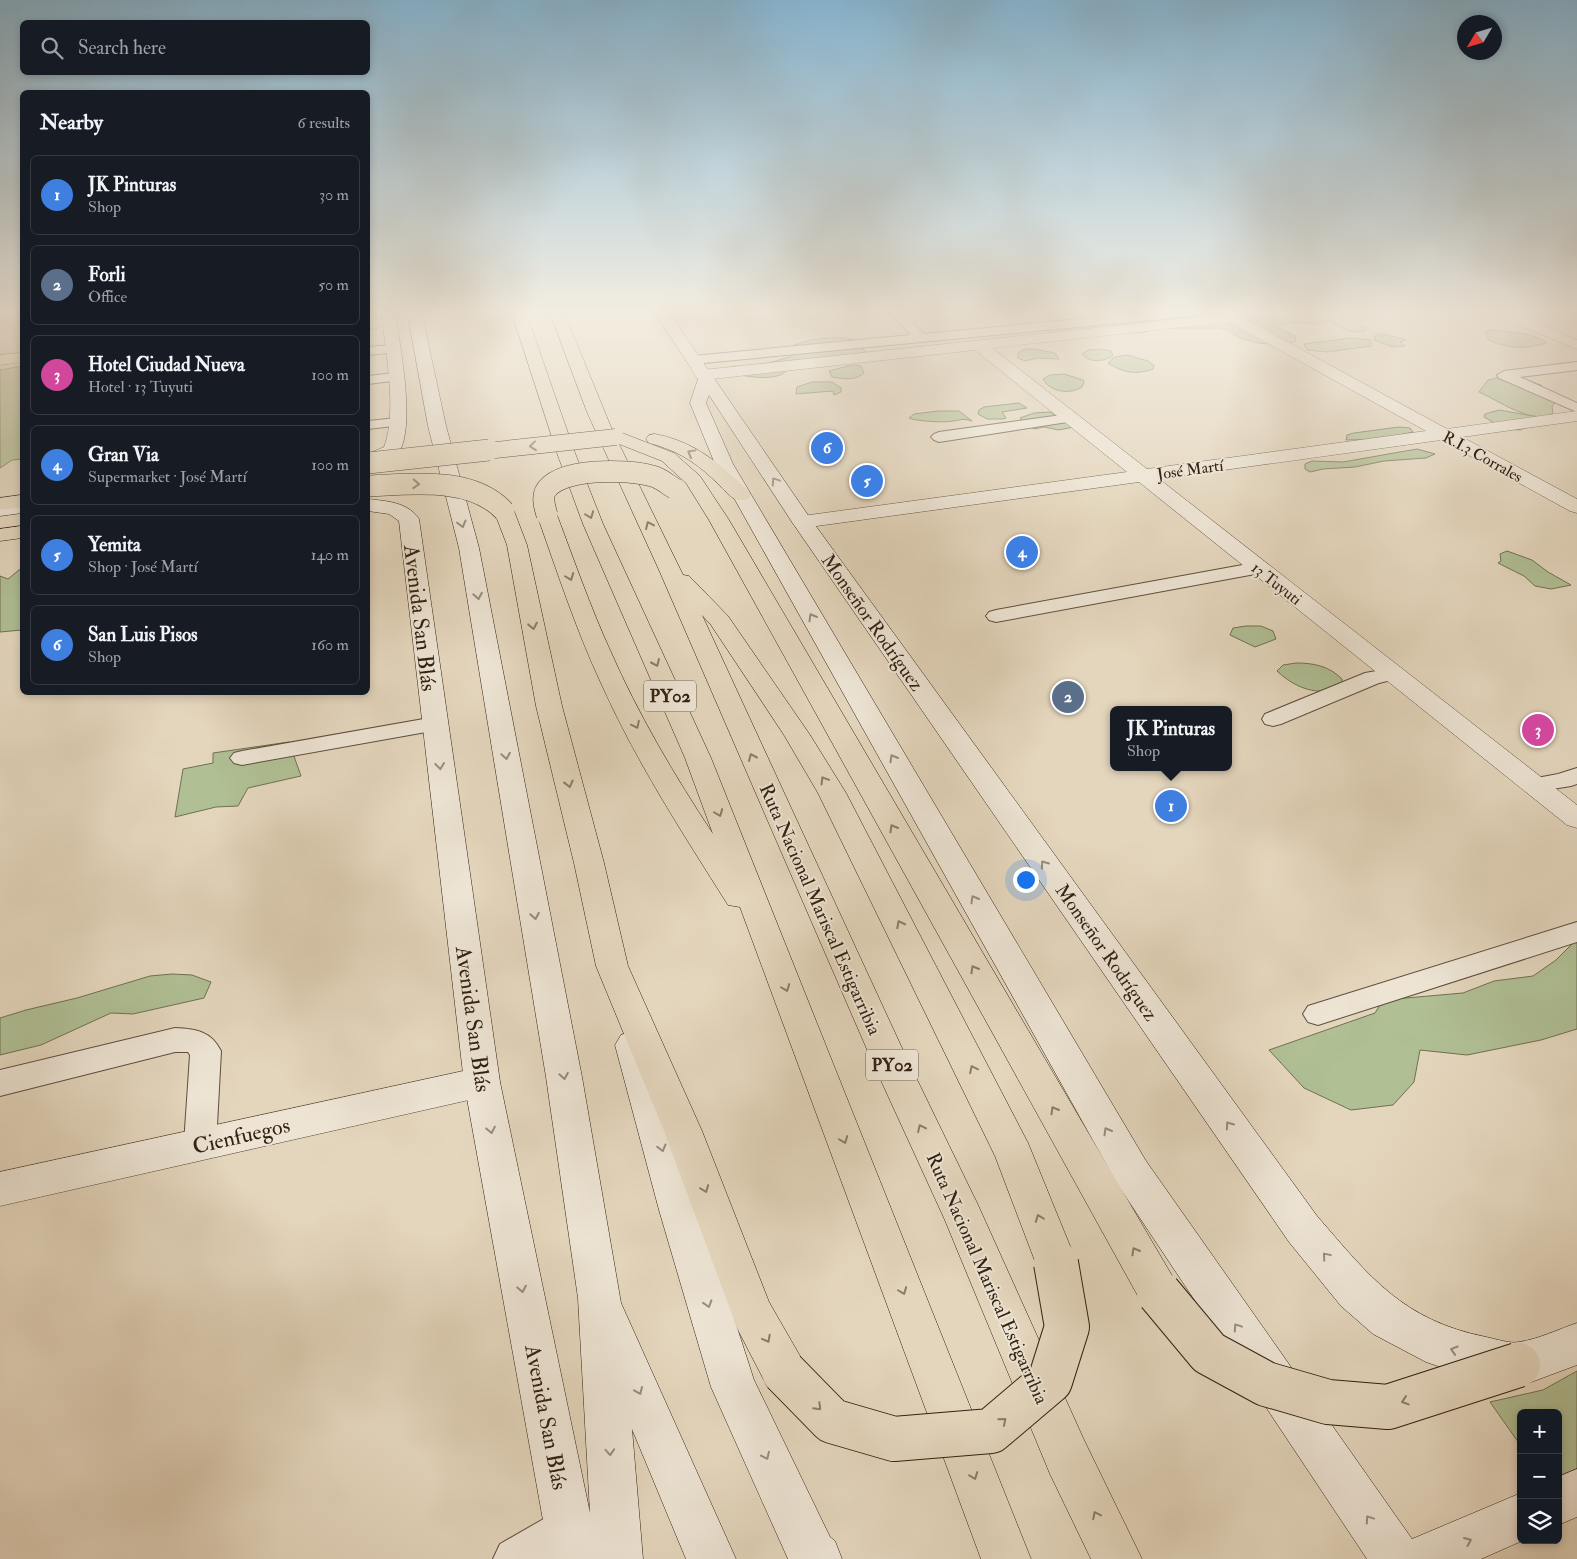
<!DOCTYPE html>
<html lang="en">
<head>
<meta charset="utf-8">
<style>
  body { margin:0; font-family:"IM FELL Double Pica",serif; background:#242831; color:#f1f3f6 }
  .controls { position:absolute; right:15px; bottom:15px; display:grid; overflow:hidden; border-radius:8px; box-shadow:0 2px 8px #0003 }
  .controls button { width:45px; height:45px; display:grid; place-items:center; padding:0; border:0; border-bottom:1px solid #363941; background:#171b24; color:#f1f3f6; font:25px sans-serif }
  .compass { position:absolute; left:1457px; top:15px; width:45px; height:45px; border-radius:50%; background:#171b24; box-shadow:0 2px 8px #0003; rotate:232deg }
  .you { position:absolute; left:1025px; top:879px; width:18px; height:18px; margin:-12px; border:4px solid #fff; border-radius:50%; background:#1a73e8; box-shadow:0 0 0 8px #1a73e833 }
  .badge { display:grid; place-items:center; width:32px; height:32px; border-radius:50%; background:#0f766e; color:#fff; font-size:16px; font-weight:700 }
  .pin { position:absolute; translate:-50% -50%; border:2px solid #fff; box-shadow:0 1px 5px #0006 }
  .popup { position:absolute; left:1110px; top:706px; width:122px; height:65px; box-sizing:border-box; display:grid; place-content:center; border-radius:8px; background:#171b24; filter:drop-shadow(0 1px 4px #0005); font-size:16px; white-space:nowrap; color:#9ea1a6 }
  .popup b { font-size:19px; color:#f1f3f6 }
  .popup::after { content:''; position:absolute; left:50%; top:100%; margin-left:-10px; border:10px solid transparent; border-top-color:#171b24 }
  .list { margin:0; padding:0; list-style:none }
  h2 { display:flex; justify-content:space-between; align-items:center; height:65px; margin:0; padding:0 20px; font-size:21px }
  h2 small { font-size:16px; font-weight:400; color:#9ea1a6 }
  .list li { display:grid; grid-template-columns:32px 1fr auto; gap:15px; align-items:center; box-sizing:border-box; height:80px; margin:0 10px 10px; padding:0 10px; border:1px solid #363941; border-radius:8px }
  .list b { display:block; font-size:19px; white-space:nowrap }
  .list p { margin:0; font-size:16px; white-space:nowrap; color:#9ea1a6 }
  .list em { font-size:16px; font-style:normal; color:#9ea1a6 }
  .icon { flex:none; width:28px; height:28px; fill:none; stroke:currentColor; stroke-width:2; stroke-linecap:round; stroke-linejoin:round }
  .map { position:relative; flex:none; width:1577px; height:1559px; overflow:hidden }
  .search { position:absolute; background:#171b24; box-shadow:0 2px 8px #0003; left:20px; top:20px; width:350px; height:55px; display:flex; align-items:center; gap:12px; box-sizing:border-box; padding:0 18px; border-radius:8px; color:#9ea1a6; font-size:19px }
  .panel { position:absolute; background:#171b24; box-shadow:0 2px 8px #0003; left:20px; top:90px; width:350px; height:605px; border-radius:8px }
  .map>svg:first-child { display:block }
  .green { fill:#b0bf94; stroke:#707053 }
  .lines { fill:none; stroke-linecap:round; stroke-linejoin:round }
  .lane-casing { stroke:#5e4e3d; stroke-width:2 }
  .street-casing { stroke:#5e4e3d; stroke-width:1 }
  .secondary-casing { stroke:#312112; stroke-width:1 }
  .highway-casing { stroke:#312112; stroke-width:1 }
  .lane { fill:#ede4d4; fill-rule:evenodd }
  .street { fill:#ede4d4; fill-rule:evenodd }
  .secondary { fill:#ede4d4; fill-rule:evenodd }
  .highway { fill:#e4d6bd; fill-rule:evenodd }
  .highway-bridge-far2-casing { stroke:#312112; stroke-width:17; stroke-linecap:butt }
  .highway-bridge-far1-casing { stroke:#312112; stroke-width:22; stroke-linecap:butt }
  .highway-bridge-casing { stroke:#312112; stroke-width:46; stroke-linecap:butt }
  .highway-bridge-far2 { stroke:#e4d6bd; stroke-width:16 }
  .highway-bridge-far1 { stroke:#e4d6bd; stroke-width:21 }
  .highway-bridge { stroke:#e4d6bd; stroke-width:44 }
  .oneway { stroke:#8a7c68 }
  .oneway2 { stroke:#988c7d }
  .labels { text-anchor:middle; stroke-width:4; stroke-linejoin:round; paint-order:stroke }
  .far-street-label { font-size:16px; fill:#312112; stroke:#ede4d4 }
  .shield { fill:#ede4d4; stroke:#695c4c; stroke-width:1 }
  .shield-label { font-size:18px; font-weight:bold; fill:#312112 }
  .street-label { font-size:19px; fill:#312112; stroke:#ede4d4 }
  .near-street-label { font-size:22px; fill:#312112; stroke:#ede4d4 }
</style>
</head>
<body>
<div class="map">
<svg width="1577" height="1559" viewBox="0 0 1577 1559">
  <rect width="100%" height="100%" fill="#e4d6bd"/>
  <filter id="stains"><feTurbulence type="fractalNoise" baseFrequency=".004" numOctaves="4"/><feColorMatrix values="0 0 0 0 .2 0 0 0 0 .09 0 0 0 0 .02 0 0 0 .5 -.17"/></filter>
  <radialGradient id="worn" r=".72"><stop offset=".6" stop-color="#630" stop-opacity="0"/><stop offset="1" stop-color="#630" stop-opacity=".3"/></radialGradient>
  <g class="green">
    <path d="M1251,310H1394L1388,313L1370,312L1355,317L1359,325L1366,328L1364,331C1349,335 1341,326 1328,321L1317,324L1291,322L1280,325L1270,324L1295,336L1296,341L1284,345L1258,343L1240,338L1227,330L1219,328H1166L1139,333L1130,331L1150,321L1187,318C1195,311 1202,317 1211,315C1215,314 1219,312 1223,312C1233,310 1241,314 1251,310Z"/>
    <path d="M1491,330C1504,331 1538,333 1546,343C1527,349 1508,349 1489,340L1485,332Z"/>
    <polygon points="1381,334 1404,339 1406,340 1400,342 1405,346 1393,347 1374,340 1375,336"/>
    <path d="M828,338H847L870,344L862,349L867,352L788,368C780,385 735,375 721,370L734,366L753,367L790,357L791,354L785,348L810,340Z"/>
    <polygon points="1351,338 1371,340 1371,346 1327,352 1307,350 1304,344"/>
    <polygon points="1034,349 1055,353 1059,359 1037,358 1025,361 1018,358 1018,353 1025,349"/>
    <path d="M1103,349L1111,351L1113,356C1102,362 1090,363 1082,354L1089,350Z"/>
    <path d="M1127,355L1148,361L1154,366L1153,369C1136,375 1123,373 1108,363L1115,357Z"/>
    <path d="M852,365L861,366L864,373C856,381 843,379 832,377L829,371Z"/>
    <polygon points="22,366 22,459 12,460 0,468 0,370"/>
    <path d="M1064,374L1083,380L1084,382L1082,387C1070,395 1050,392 1043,379L1050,375Z"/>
    <path d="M1501,377L1524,379L1541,385L1555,403L1552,406L1553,413C1533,426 1498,400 1479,392L1488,380Z"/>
    <polygon points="812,382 832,382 841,388 841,392 834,395 833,391 796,394 797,387"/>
    <polygon points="1019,403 1027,408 1002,412 1006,418 1003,419 987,419 978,414 979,410 984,407"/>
    <polygon points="1499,410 1538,417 1521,430 1505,429 1484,417 1485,414"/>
    <path d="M938,411H959L972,421C962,418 962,420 953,421C945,423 914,421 909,418L914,414Z"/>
    <polygon points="1050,412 1079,426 1059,430 1044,427 1035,429 1027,426 1020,418 1034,413"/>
    <polygon points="1399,427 1410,428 1413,432 1380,439 1346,440 1347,435 1354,433"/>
    <polygon points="1417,449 1435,454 1426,458 1384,461 1355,467 1323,469 1310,472 1305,469 1305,464 1312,461 1343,462"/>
    <polygon points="1507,551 1532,560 1548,572 1571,585 1551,589 1535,586 1524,576 1498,563 1501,561 1500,554"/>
    <polygon points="22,569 22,630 0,632 0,576 8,579 19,570"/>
    <polygon points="1246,626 1261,626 1273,631 1276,639 1255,647 1230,635 1233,628"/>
    <path d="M1296,663C1314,663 1329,666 1342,679V687C1318,697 1295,688 1277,671L1283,665Z"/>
    <polygon points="289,742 301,776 248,788 238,806 216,807 175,817 183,769 213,763 213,753"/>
    <polygon points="1574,942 1577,943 1577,1029 1541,1040 1467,1055 1420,1050 1414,1082 1393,1105 1351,1110 1304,1088 1269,1050 1375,1013 1383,1000 1463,993 1494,981 1533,976 1556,960"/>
    <polygon points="172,974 192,975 211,982 204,998 133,1014 111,1013 41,1045 0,1055 0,1018 26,1010 77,998 150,976"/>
    <polygon points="1577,1371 1577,1473 1558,1480 1558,1413 1521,1413 1521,1446 1490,1402 1543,1390"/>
  </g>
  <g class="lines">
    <defs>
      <g id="lane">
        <polygon points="887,310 900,310 924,334 1172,310 1219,310 1213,314 693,364 686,360 693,356 911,335"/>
        <polygon points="392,345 397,346 399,349 397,352 368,355 368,347"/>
        <polygon points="1577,362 1577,370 1520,377 1577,403 1577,412 1499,378 1497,375 1504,371"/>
        <polygon points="395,373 400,374 402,377 400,380 368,384 368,376"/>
        <polygon points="1069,414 1074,415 1076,418 1074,421 939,442 934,440 931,437 934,434 939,432"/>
        <polygon points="397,418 402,419 404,422 402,425 368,429 368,421"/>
        <polygon points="1259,562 1266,564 1268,568 1266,572 996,622 989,620 986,616 989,612 996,610"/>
        <polygon points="1393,668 1400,670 1404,674 1400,678 1379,683 1281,724 1273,726 1265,724 1262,719 1265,714 1365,673"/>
        <polygon points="435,717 443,719 446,724 443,729 242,765 234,763 230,758 234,753 242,751"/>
        <polygon points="1577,768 1577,784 1571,786 1534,792 1526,790 1522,785 1526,780 1558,774"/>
        <polygon points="1577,922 1577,942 1318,1025 1308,1022 1303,1014 1308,1006"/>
        <path d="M175,1028C196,1029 211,1031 221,1051L216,1144L212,1154L200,1158L188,1154L184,1144L190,1055L188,1052H175L0,1096V1070Z"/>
        <polygon points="569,1507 584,1513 590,1528 584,1543 556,1559 493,1559 500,1544 554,1513"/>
      </g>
      <g id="street">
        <path d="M1262,310H1310L1303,314L1247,320L1447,429L1577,411V421L1462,437L1577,499V513L1570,511L1441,440L1159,479L1577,805V828L1567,825L1139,482L802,528L795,526L792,522L795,518L802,516L1127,472L975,350L703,380L697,378L695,375L697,372L703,370ZM1229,322L1426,431L1147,469L992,348Z"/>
        <polygon points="1487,310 1507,310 1577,340 1577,349 1489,313"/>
        <polygon points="389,319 394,320 396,323 394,326 368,329 368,321"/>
        <polygon points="22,353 22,362 0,365 0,355"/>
        <polygon points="482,1067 495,1072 500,1082 495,1092 482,1097 0,1206 0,1172"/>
      </g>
      <g id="secondary">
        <path d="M381,310H395C399,343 417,427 398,454L368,465V454L384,447C398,412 385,348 381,310Z"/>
        <path d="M407,310H421L446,426L479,548L582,1077L621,1303L736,1559H686L632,1429L643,1559H550L464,1082L399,521L389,514L368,511V499C386,501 408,502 419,519L500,1082L590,1513L578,1298L546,1077L459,548L428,426Z"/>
        <path d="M653,310H667L810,518L1317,1216C1370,1277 1402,1320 1486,1337C1496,1339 1510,1344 1519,1342C1539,1339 1559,1329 1577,1323V1365L1518,1387L1473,1378L1426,1362L1373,1334L1341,1306L1289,1242L792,522L709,395L706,403L733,464L1146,1161L1412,1539L1521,1493V1540H1524L1481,1559H1367L1118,1185L715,464L690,403L698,379Z"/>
        <polygon points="22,501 22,513 0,516 0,504"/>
        <polygon points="633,1031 645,1035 651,1045 699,1210 754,1380 830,1537 835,1541 842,1559 788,1559 711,1387 659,1210 615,1045 621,1035"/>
        <polygon points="1577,1469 1577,1517 1558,1525 1558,1477"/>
      </g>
      <g id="highway">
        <path d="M511,310H525L575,453L603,524L711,758L1031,1559H981L740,907L728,905C682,832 635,760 600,681C575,627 557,571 537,515L540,511L547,509L554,511L557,515C574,560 590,606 610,650C638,714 674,775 713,834L685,758L583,524L557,453Z"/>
        <polygon points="549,310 563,310 613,432 622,433 674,453 700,476 729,520 1174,1279 1180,1293 1174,1307 1159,1313 1144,1307 709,520 686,483 662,461 619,444 683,575 689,576 728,616 810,735 846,793 1028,1143 1077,1263 1071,1277 1056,1282 1041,1277 995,1156 818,793 784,735 711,625 702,615 908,1061 978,1205 1084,1440 1142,1559 1091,1559 1050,1474 944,1218 872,1061 659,570 587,412"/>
        <path d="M655,434C686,440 708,454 731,475C738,481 745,487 751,495L748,499C742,500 738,501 733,498C726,493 720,485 713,479C694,461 674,449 649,443L646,439L649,435Z"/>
        <polygon points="22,495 22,507 0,510 0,498"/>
        <polygon points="504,505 511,507 514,511 527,545 562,706 604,863 628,966 702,1131 769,1302 800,1356 806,1372 800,1388 784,1394 768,1388 737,1328 664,1131 596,966 574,863 536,706 507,545 494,511 497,507"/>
        <polygon points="22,526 22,538 0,541 0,529"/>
      </g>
    </defs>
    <use href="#lane" class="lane-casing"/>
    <use href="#street" class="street-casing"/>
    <use href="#secondary" class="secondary-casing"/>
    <use href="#highway" class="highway-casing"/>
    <use href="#lane" class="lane"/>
    <use href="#street" class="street"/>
    <use href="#secondary" class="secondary"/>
    <use href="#highway" class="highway"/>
    <defs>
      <polyline id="highway-bridge-far2" points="477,452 616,437"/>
      <g id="highway-bridge-far1">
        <polyline points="368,463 489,450"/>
        <path d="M368,486C411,484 472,476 504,511"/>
        <path d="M547,515C545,508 542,499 545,492C558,467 629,469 652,476C661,478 667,484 675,489"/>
      </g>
      <g id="highway-bridge">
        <polyline points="1159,1293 1209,1353 1266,1384 1328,1402 1388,1407 1518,1365"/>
        <polyline points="784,1372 832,1421 894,1439 991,1431 1050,1381 1067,1327 1056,1263"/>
      </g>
    </defs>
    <use href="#highway-bridge-far2" class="highway-bridge-far2-casing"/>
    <use href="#highway-bridge-far1" class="highway-bridge-far1-casing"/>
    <use href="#highway-bridge" class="highway-bridge-casing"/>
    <use href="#highway-bridge-far2" class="highway-bridge-far2"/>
    <use href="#highway-bridge-far1" class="highway-bridge-far1"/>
    <use href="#highway-bridge" class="highway-bridge"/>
  </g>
  <defs><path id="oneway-chevron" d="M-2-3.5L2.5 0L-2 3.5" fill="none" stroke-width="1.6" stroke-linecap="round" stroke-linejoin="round" transform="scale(1.25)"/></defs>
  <g class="oneway">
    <use href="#oneway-chevron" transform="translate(533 446) rotate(174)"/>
    <use href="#oneway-chevron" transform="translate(691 453) rotate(-151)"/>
    <use href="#oneway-chevron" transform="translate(416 484) rotate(4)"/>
    <use href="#oneway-chevron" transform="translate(590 515) rotate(69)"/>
    <use href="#oneway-chevron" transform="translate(649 525) rotate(-115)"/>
    <use href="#oneway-chevron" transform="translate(570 577) rotate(69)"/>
    <use href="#oneway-chevron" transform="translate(533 626) rotate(79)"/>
    <use href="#oneway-chevron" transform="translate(656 663) rotate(66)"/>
    <use href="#oneway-chevron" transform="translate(636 725) rotate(64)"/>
    <use href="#oneway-chevron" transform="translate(752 757) rotate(-114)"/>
    <use href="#oneway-chevron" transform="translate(824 780) rotate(-121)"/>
    <use href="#oneway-chevron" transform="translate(569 784) rotate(76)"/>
    <use href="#oneway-chevron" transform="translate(719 813) rotate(69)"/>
    <use href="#oneway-chevron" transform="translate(893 828) rotate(-120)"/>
    <use href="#oneway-chevron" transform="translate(900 924) rotate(-117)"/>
    <use href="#oneway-chevron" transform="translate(974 969) rotate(-120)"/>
    <use href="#oneway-chevron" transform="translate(786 988) rotate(69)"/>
    <use href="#oneway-chevron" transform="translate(973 1069) rotate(-116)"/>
    <use href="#oneway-chevron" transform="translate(1054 1110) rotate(-120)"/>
    <use href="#oneway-chevron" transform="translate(921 1128) rotate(-115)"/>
    <use href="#oneway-chevron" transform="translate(844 1140) rotate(69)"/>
    <use href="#oneway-chevron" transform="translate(705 1189) rotate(69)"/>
    <use href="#oneway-chevron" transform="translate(1039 1218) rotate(-111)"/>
    <use href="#oneway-chevron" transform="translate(1135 1251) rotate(-120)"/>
    <use href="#oneway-chevron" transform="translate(903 1291) rotate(69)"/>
    <use href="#oneway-chevron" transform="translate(767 1339) rotate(62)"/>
    <use href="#oneway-chevron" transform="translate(1405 1401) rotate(162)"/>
    <use href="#oneway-chevron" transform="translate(818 1407) rotate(45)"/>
    <use href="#oneway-chevron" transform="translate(1003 1421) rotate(-40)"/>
    <use href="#oneway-chevron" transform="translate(974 1476) rotate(69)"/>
    <use href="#oneway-chevron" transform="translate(1096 1515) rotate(-116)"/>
  </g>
  <g class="oneway2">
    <use href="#oneway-chevron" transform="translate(775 481) rotate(-124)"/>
    <use href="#oneway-chevron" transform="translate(462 524) rotate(75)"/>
    <use href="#oneway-chevron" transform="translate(478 596) rotate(80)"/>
    <use href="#oneway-chevron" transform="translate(812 617) rotate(-120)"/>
    <use href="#oneway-chevron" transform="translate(506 756) rotate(80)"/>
    <use href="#oneway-chevron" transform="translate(893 758) rotate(-120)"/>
    <use href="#oneway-chevron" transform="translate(440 766) rotate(83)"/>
    <use href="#oneway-chevron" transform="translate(1044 864) rotate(-125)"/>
    <use href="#oneway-chevron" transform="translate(974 899) rotate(-120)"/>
    <use href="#oneway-chevron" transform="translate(535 916) rotate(80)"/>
    <use href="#oneway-chevron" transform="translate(564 1076) rotate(80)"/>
    <use href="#oneway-chevron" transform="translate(1229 1125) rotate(-125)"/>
    <use href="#oneway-chevron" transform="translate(491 1130) rotate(79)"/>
    <use href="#oneway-chevron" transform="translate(1107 1131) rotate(-120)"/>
    <use href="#oneway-chevron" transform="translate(662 1148) rotate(75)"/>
    <use href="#oneway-chevron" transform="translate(1326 1256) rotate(-130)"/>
    <use href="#oneway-chevron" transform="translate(522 1289) rotate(79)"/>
    <use href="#oneway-chevron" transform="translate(708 1304) rotate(73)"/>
    <use href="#oneway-chevron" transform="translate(1237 1327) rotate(-124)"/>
    <use href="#oneway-chevron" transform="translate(1454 1350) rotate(-163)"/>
    <use href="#oneway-chevron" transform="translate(639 1391) rotate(67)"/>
    <use href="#oneway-chevron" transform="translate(610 1452) rotate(86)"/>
    <use href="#oneway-chevron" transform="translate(766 1456) rotate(65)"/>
    <use href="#oneway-chevron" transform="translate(1369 1519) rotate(-124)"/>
    <use href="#oneway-chevron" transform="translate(1468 1541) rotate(-24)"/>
  </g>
  <linearGradient id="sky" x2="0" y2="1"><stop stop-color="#87b6d2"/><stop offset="0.59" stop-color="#f3ede1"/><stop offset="1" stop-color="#f3ede1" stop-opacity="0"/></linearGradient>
  <rect width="1577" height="529" fill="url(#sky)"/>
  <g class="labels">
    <g class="far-street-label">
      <text transform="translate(1483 456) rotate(29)" y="6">R.I.3 Corrales</text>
      <text transform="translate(1190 469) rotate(-8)" y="6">José Martí</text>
      <text transform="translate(1277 583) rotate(38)" y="6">13 Tuyuti</text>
    </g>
    <g class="shield">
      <rect x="644" y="680.5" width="52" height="31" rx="4"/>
      <rect x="866" y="1049.5" width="52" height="31" rx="4"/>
    </g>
    <g class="shield-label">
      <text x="670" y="702">PY02</text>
      <text x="892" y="1071">PY02</text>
    </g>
    <g class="street-label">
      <text transform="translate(873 622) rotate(55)" y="7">Monseñor Rodríguez</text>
      <text transform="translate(821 909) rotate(66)" y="7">Ruta Nacional Mariscal Estigarribia</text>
      <text transform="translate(1107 952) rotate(55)" y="7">Monseñor Rodríguez</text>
      <text transform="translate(988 1278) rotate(66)" y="7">Ruta Nacional Mariscal Estigarribia</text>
    </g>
    <g class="near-street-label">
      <text transform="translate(421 618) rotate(83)" y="8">Avenida San Blás</text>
      <text transform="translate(474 1019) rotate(82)" y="8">Avenida San Blás</text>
      <text transform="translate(241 1135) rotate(-13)" y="8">Cienfuegos</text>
      <text transform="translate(547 1417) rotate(79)" y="8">Avenida San Blás</text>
    </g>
  </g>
  <rect width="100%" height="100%" filter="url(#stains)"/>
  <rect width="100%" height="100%" fill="url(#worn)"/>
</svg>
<div class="controls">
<button>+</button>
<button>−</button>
<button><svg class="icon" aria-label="layers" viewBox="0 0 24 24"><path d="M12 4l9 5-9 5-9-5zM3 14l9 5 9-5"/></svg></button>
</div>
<svg class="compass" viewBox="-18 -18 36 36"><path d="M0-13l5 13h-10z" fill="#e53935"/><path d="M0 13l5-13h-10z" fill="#9ea1a6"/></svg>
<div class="you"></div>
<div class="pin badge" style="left:1171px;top:806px;background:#3f7fe0">1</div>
<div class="popup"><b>JK Pinturas</b>Shop</div>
<div class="pin badge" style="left:1068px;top:697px;background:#5c6f8a">2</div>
<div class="pin badge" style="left:1538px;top:730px;background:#d1479c">3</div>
<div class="pin badge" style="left:1022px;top:552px;background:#3f7fe0">4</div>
<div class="pin badge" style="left:867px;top:481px;background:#3f7fe0">5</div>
<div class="pin badge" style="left:827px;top:448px;background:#3f7fe0">6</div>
<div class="search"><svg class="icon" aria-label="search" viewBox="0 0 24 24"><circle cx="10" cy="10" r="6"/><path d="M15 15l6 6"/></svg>Search here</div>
<section class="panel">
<h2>Nearby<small>6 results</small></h2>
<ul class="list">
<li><span class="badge" style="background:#3f7fe0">1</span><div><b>JK Pinturas</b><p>Shop</p></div><em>30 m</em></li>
<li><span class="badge" style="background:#5c6f8a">2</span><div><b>Forli</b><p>Office</p></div><em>50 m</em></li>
<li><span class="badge" style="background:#d1479c">3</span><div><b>Hotel Ciudad Nueva</b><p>Hotel · 13 Tuyuti</p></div><em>100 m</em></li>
<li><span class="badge" style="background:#3f7fe0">4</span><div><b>Gran Via</b><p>Supermarket · José Martí</p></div><em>100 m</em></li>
<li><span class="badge" style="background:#3f7fe0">5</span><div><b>Yemita</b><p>Shop · José Martí</p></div><em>140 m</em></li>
<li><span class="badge" style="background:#3f7fe0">6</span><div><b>San Luis Pisos</b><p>Shop</p></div><em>160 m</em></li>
</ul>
</section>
</div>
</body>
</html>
